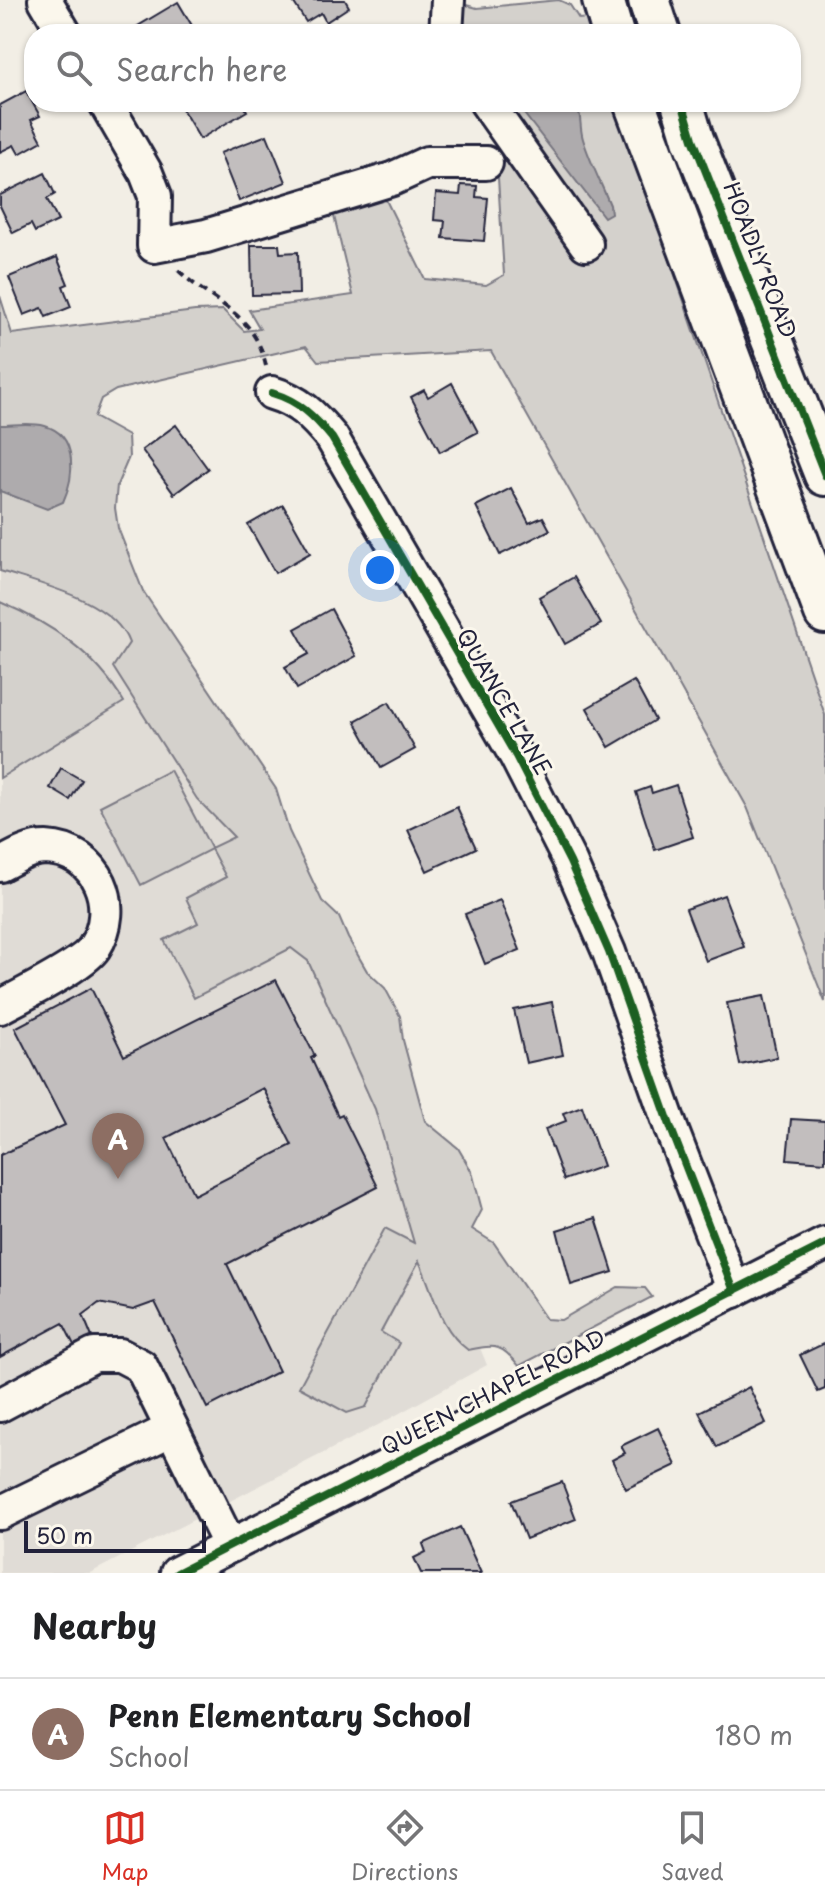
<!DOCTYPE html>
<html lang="en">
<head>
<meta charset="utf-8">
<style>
  body { margin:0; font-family:"Playpen Sans",sans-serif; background:#f2f2f2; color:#202124 }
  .scale { position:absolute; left:24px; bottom:20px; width:182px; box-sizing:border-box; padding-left:8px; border:4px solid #22223b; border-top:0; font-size:22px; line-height:28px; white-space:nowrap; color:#22223b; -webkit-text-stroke:6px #fbf7ec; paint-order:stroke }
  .you { position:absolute; left:380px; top:570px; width:28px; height:28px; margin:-20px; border:6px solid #fff; border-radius:50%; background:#1a73e8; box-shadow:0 0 0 12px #1a73e833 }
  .badge { display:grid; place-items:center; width:52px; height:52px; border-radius:50%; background:#d93025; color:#fff; font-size:26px; font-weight:700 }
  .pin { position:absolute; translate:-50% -66px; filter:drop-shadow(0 2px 4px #0008) }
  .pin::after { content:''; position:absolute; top:42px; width:28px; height:24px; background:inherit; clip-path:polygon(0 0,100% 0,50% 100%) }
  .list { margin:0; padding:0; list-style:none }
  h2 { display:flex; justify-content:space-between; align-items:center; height:104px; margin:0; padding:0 32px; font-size:34px }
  h2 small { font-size:26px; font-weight:400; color:#757577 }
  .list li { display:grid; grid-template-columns:52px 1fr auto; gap:24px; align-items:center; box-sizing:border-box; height:112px; padding:0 32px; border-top:2px solid #e0e0e0 }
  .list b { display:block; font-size:30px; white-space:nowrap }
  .list p { margin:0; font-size:26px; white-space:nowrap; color:#757577 }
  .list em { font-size:26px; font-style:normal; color:#757577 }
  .icon { flex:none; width:44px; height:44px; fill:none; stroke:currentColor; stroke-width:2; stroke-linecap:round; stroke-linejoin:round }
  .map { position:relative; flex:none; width:825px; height:1573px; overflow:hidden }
  .search { position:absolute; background:#fff; box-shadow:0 2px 6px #0004; left:24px; right:24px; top:24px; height:88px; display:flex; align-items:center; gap:20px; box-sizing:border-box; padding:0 28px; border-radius:32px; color:#757577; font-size:30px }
  .sheet { height:216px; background:#fff }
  nav { display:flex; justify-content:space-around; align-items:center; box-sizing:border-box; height:112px; border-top:2px solid #e0e0e0; background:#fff; font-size:22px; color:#757577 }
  nav a { display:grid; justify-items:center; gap:4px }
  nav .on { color:#d93025 }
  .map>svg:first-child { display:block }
  .built { fill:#e0dcd6 }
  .green { fill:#d4d1cc; stroke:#7b7a84; stroke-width:2 }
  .water { fill:#aeabad; stroke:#76747f; stroke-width:2 }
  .building { fill:#c2bebe; stroke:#22223b; stroke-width:2; fill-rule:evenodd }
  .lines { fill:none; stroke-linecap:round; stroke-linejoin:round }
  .minor-casing { stroke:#22223b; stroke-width:38 }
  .major-casing { stroke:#22223b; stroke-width:46 }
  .path { stroke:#22223b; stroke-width:4; stroke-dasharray:8 6; stroke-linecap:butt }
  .minor { stroke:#fbf7ec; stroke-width:32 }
  .major { stroke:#fbf7ec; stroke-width:40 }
  .cycleway-casing { stroke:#fbf7ec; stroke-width:13 }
  .cycleway { stroke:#1b5e20; stroke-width:8 }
  .labels { text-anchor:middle; stroke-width:6; stroke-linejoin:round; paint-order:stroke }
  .street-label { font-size:22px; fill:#22223b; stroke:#fbf7ec }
</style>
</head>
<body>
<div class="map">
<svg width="825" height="1573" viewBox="0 0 825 1573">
  <rect width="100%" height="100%" fill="#f2eee5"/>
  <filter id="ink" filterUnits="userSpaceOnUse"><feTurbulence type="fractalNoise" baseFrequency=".0125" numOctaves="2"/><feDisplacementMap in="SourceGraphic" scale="16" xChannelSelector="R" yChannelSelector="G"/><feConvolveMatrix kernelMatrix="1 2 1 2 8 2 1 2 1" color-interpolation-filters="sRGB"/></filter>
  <g filter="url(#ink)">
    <polygon class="built" points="0,571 129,615 302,913 487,1365 380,1424 90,1573 0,1573"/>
    <g class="green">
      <polygon points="448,0 477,8 559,0 570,5 579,19 587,18 592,34 432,34"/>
      <path d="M467,102H616L825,715V1002L747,807L491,351L318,361L306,346L116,390L101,399L94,417L128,436L129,457L117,485L115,508L118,528L143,591L276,789L289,831L322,901L339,917L348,938L367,971L385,988L400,1016L403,1040L425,1121L458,1148L472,1172L482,1210L472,1229L494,1243L546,1319L561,1320L618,1287L645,1288L652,1297L519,1366C501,1343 495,1345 468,1350C438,1328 434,1292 419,1261L381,1332L399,1343L366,1407L347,1413L299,1387L385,1228L414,1243L375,1109L308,961L291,948L194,998L164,940L198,923L186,898L226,877L211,849L141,885L100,806L170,770L211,848L234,837L197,799L113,667L129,643C114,600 40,584 0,571V296L12,334L195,311L223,310L244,331L260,329L249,310L353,295L333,212L385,198L425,279L486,285L504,275L496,145Z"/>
      <path d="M0,602C52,624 95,653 124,702L0,778Z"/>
    </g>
    <g class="water">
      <path d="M515,102H576C582,114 579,126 583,139C590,162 601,183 610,205L611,213L604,217Z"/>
      <path d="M0,425C14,425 31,422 45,426C79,435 74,478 63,502L47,509L0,491Z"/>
    </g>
    <g class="building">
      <polygon points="292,0 345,0 349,7 326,22 321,13 306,22"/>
      <polygon points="178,2 197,34 135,34 133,29"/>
      <polygon points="26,91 40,116 31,120 42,141 19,154 14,145 0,152 0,105"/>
      <polygon points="178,102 242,102 247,111 200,139"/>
      <polygon points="267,135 286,182 239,201 220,153"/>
      <polygon points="45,173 55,194 47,199 58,221 35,232 31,224 13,233 0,206 0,195"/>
      <polygon points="461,185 477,186 476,197 488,198 484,241 443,238 445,221 434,220 436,193 460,195"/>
      <polygon points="251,245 279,245 280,253 298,252 299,294 252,295"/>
      <polygon points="57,257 68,284 63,286 71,307 46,317 42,308 24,315 9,277"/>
      <polygon points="452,383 478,432 440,452 411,397 424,390 428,397"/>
      <polygon points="176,425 208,469 174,494 142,450"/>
      <polygon points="511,488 529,523 543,517 550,530 500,555 476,506"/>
      <polygon points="283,505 310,553 275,573 248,525"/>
      <polygon points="574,577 601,624 565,644 539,597"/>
      <polygon points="331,609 356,656 297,689 285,667 309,654 295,629"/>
      <polygon points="634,681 655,720 609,747 587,708"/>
      <polygon points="389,702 415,749 381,768 355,721"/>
      <polygon points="61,768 82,780 70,800 50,788"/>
      <polygon points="676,785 693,837 655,850 636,792 650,787 652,793"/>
      <polygon points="457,807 476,848 427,871 408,830"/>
      <polygon points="724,895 744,947 706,961 686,909"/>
      <polygon points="500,900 520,950 485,964 465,914"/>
      <path d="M276,980L315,1056L311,1058L338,1116L342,1114L378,1187L227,1264L279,1371L207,1408L155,1302L133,1310L99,1303L83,1315L92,1337L74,1345L63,1323L0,1357V1155L65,1125L15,1028L91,988L124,1056ZM263,1088L292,1145L194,1195L166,1138Z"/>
      <polygon points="764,996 777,1057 740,1065 727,1003"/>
      <polygon points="552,1002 563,1055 526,1063 514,1010"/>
      <polygon points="582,1106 603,1166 564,1180 545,1129 566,1121 563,1113"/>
      <polygon points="791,1119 825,1121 825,1162 787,1159"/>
      <polygon points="596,1218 613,1272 571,1285 557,1230"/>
      <polygon points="825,1343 825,1389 818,1392 800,1355"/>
      <polygon points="749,1387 766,1423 717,1447 699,1412"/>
      <polygon points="658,1428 676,1465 626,1489 612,1460 625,1453 621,1446"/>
      <polygon points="562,1482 576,1519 526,1539 511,1501"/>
      <polygon points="460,1527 481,1573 421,1573 414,1558 426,1552 423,1544"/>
    </g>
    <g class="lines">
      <defs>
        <g id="minor">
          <polyline points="45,0 65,34"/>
          <polyline points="446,34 448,0"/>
          <polyline points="105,102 146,173 155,196 154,246 206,236 392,179 427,163 486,163"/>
          <polyline points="486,102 586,244"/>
          <path d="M272,393C299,401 314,416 332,438L516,756L570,862L609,952L672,1131L734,1291"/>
          <path d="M0,865C15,857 29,848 46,848C98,850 121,907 94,948C84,964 19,997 0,1007"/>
          <polyline points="0,1405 94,1355 120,1355 141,1366 230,1546"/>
          <polyline points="0,1513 172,1429"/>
          <polyline points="177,1573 825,1244"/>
        </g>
        <g id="major">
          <polyline points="603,0 613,34"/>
          <polyline points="649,0 660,34"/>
          <polyline points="634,102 825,613"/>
          <polyline points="682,102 693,139 825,475"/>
        </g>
      </defs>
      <use href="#minor" class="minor-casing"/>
      <use href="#major" class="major-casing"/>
      <path class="path" d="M178,270C215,306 254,311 266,366"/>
      <use href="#minor" class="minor"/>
      <use href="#major" class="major"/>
      <defs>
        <g id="cycleway">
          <polyline points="682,102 693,139 825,475"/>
          <path d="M272,393C299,401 314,416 332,438L516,756L570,862L609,952L672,1131L734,1291"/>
          <polyline points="177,1573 825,1244"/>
        </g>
      </defs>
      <use href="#cycleway" class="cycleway-casing"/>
      <use href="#cycleway" class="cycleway"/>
    </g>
  </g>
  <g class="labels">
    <g class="street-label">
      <text transform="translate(760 260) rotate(69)" y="8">HOADLY ROAD</text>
      <text transform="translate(504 702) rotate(60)" y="8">QUANCE LANE</text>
      <text transform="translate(493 1392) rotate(-27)" y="8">QUEEN CHAPEL ROAD</text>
    </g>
  </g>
</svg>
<div class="scale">50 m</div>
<div class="you"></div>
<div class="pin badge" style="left:118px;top:1179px;background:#8d6e63">A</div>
<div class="search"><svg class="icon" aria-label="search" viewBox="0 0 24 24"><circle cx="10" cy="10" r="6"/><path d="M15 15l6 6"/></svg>Search here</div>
</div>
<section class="sheet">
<h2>Nearby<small></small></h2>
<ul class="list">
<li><span class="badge" style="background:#8d6e63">A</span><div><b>Penn Elementary School</b><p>School</p></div><em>180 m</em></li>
</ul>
</section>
<nav>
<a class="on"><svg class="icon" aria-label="map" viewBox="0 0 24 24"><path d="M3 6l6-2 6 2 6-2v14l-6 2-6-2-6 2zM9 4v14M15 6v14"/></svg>Map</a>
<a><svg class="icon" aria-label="directions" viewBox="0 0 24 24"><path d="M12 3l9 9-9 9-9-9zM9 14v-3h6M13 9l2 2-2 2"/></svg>Directions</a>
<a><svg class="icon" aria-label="saved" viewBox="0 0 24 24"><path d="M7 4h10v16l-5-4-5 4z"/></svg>Saved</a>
</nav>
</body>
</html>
